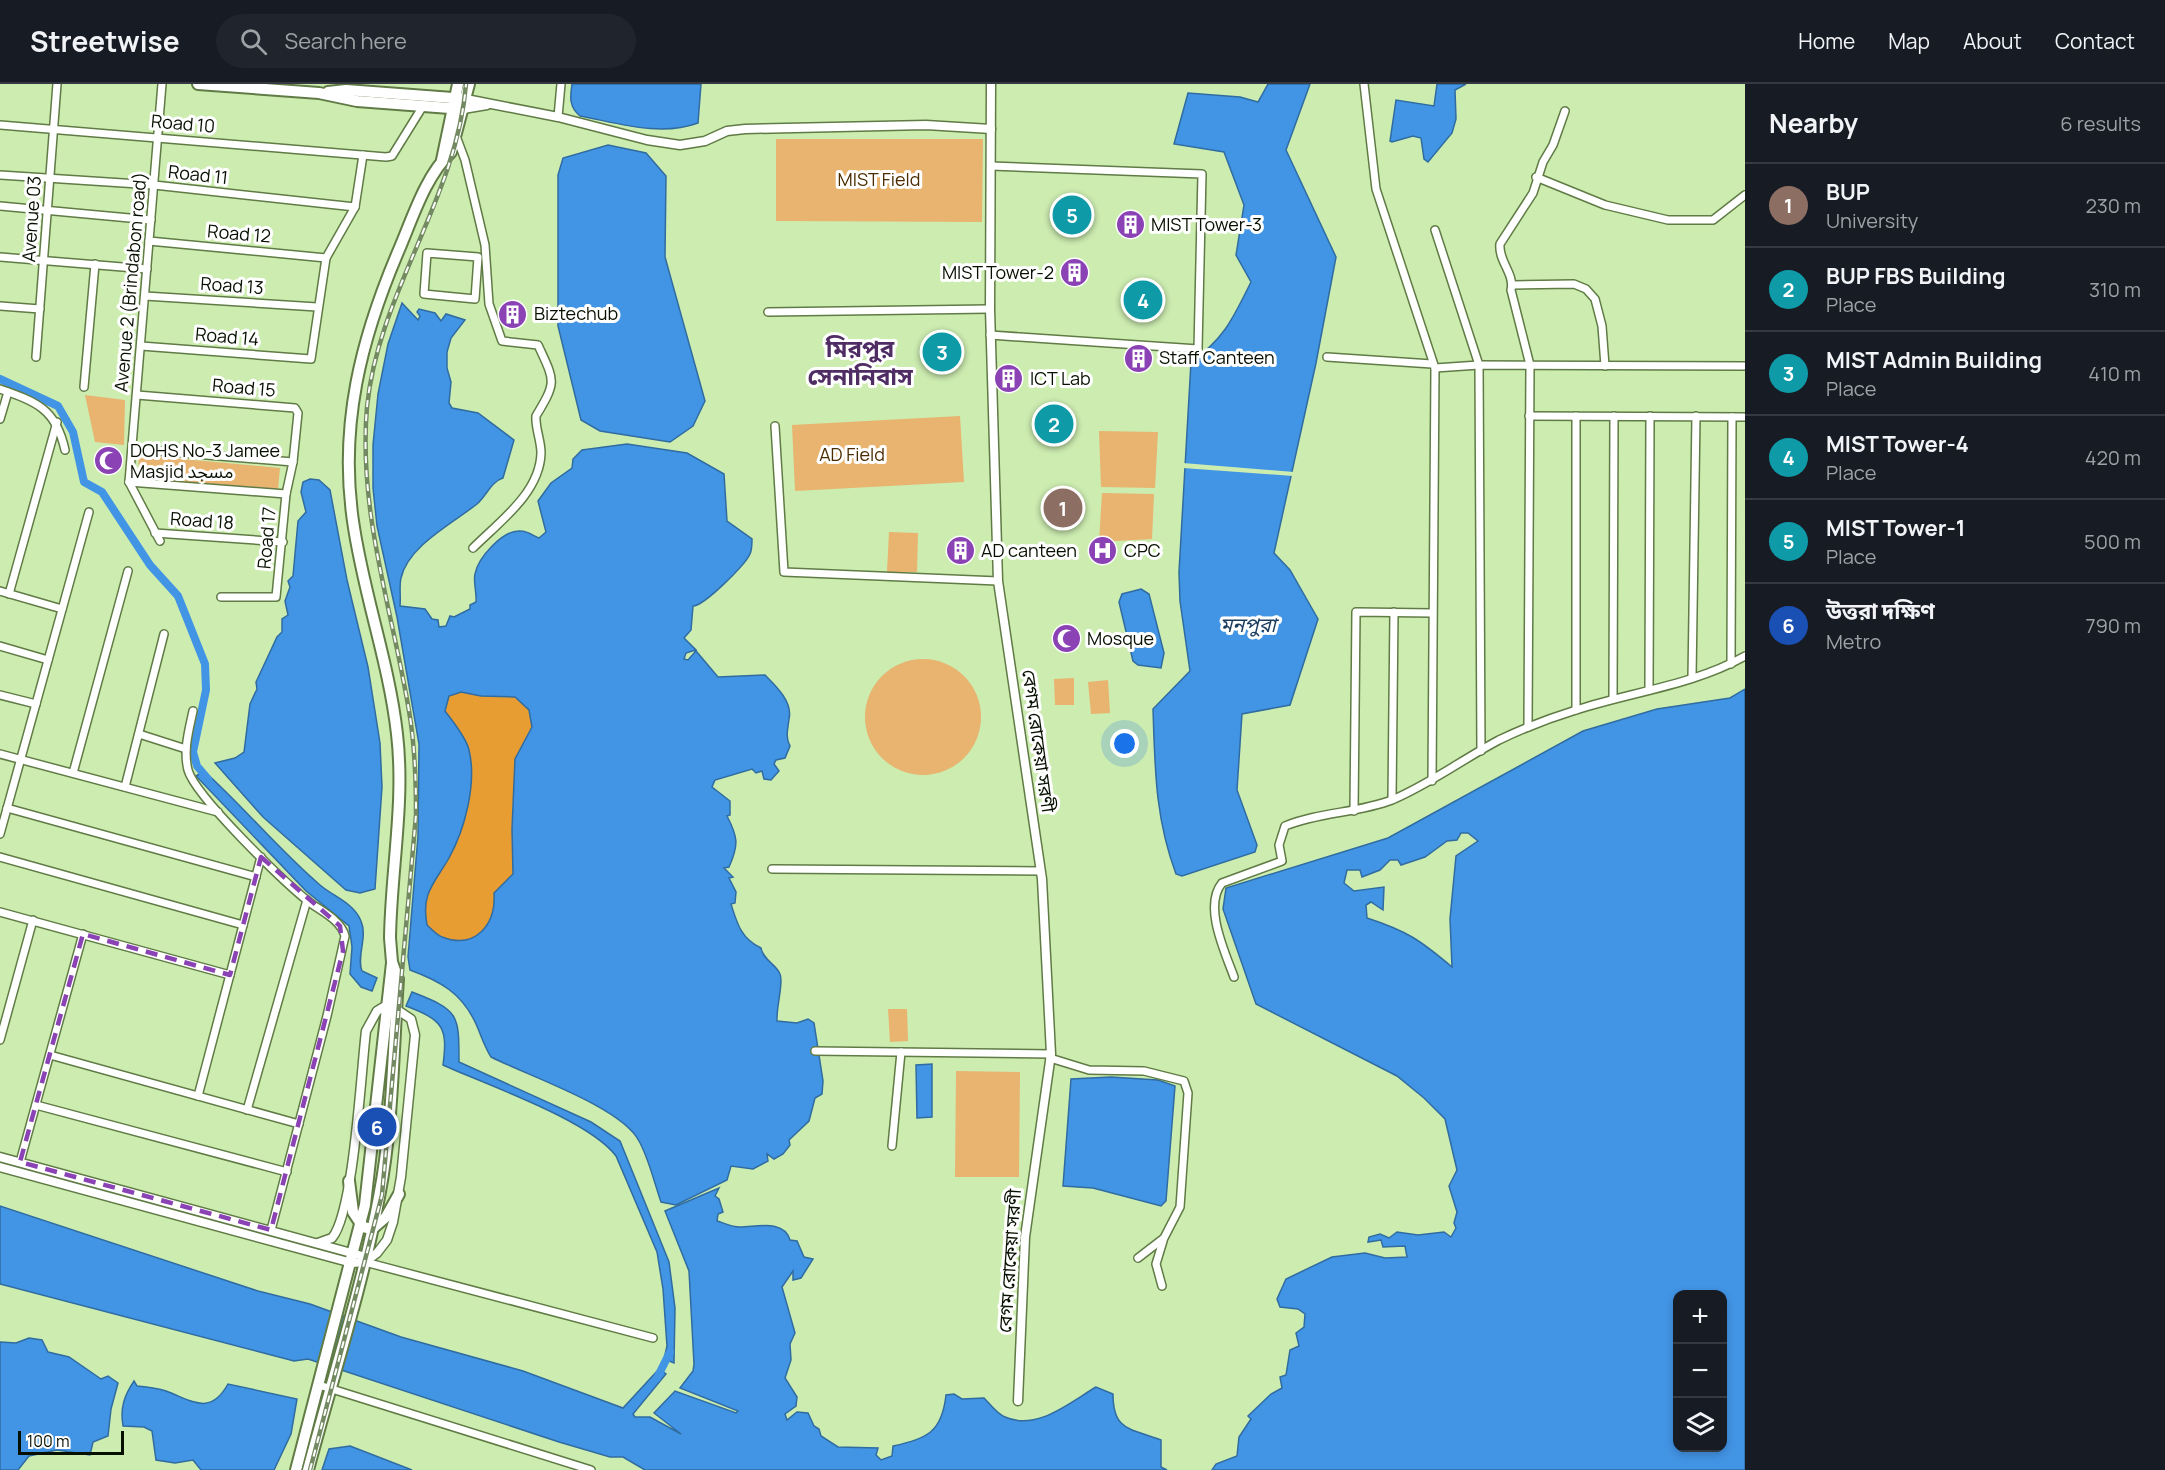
<!DOCTYPE html>
<html lang="en">
<head>
<meta charset="utf-8">
<style>
  body { margin:0; font-family:Manrope,"Noto Sans Arabic","Noto Sans Bengali",sans-serif; background:#20242c; color:#f1f3f6 }
  .controls { position:absolute; right:18px; bottom:18px; display:grid; overflow:hidden; border-radius:12px; box-shadow:0 3px 9px #0003 }
  .controls button { width:54px; height:54px; display:grid; place-items:center; padding:0; border:0; border-bottom:2px solid #363941; background:#171b24; color:#f1f3f6; font:30px sans-serif }
  .scale { position:absolute; left:18px; bottom:15px; width:106px; box-sizing:border-box; padding-left:6px; border:3px solid #071000; border-top:0; font-size:16px; line-height:21px; white-space:nowrap; color:#071000; -webkit-text-stroke:4px #fff; paint-order:stroke }
  .you { position:absolute; left:1125px; top:660px; width:21px; height:21px; margin:-15px; border:4px solid #fff; border-radius:50%; background:#1a73e8; box-shadow:0 0 0 9px #1a73e833 }
  .badge { display:grid; place-items:center; width:39px; height:39px; border-radius:50%; background:#c3a3d8; color:#fff; font-size:20px; font-weight:700 }
  .pin { position:absolute; translate:-50% -50%; border:3px solid #fff; box-shadow:0 2px 6px #0006 }
  .list { margin:0; padding:0; list-style:none }
  h2 { display:flex; justify-content:space-between; align-items:center; height:78px; margin:0; padding:0 24px; font-size:26px }
  h2 small { font-size:20px; font-weight:400; color:#9ea1a6 }
  .list li { display:grid; grid-template-columns:39px 1fr auto; gap:18px; align-items:center; box-sizing:border-box; height:84px; padding:0 24px; border-top:2px solid #363941 }
  .list b { display:block; font-size:22px; white-space:nowrap }
  .list p { margin:0; font-size:20px; white-space:nowrap; color:#9ea1a6 }
  .list em { font-size:20px; font-style:normal; color:#9ea1a6 }
  .icon { flex:none; width:33px; height:33px; fill:none; stroke:currentColor; stroke-width:2; stroke-linecap:round; stroke-linejoin:round }
  .map { position:relative; flex:none; width:1745px; height:1386px; overflow:hidden }
  header { display:flex; align-items:center; gap:36px; box-sizing:border-box; height:84px; padding:0 30px; background:#171b24; border-bottom:2px solid #363941 }
  header strong { font-size:28px }
  nav { display:flex; gap:33px; margin-inline-start:auto; font-size:21px }
  .search { width:420px; height:54px; background:#20242c; display:flex; align-items:center; gap:15px; box-sizing:border-box; padding:0 21px; border-radius:33px; color:#9ea1a6; font-size:22px }
  main { display:flex }
  aside { flex:1; background:#171b24 }
  .map>svg:first-child { display:block }
  .green { fill:#e9b370 }
  .forest { fill:#e89d33 }
  .water { fill:#4294e5; stroke:#306ca0; stroke-width:1.5; fill-rule:evenodd }
  .pier { fill:#ccecb0 }
  .lines { fill:none; stroke-linecap:round; stroke-linejoin:round }
  .canal { stroke:#4294e5; stroke-width:8 }
  .minor-casing { stroke:#607b45; stroke-width:10 }
  .tertiary-casing { stroke:#607b45; stroke-width:11 }
  .secondary-casing { stroke:#607b45; stroke-width:14 }
  .minor { stroke:#fff; stroke-width:7 }
  .tertiary { stroke:#fff; stroke-width:8 }
  .secondary { stroke:#fff; stroke-width:10 }
  .rail-casing { stroke:#738961; stroke-width:4.5 }
  .rail { stroke:#fff; stroke-width:2; stroke-dasharray:7; stroke-linecap:butt }
  .marked { fill:none; stroke:#8a42b4; stroke-width:4.5; stroke-dasharray:12 8; stroke-linejoin:round }
  .labels { text-anchor:middle; stroke-width:6; stroke-linejoin:round; paint-order:stroke }
  .street-label { font-size:18px; fill:#071000; stroke:#fff }
  .park-label { font-size:18px; fill:#4a2c00; stroke:#fff }
  .poi-label { font-size:18px; fill:#071000; stroke:#fff; text-anchor:start }
  .water-label { font-size:20px; font-style:italic; fill:#1a3b5c; stroke:#fff }
  .district-label { font-size:24px; font-weight:bold; fill:#4f2c64; stroke:#fff }
</style>
</head>
<body>
<header>
<strong>Streetwise</strong>
<div class="search"><svg class="icon" aria-label="search" viewBox="0 0 24 24"><circle cx="10" cy="10" r="6"/><path d="M15 15l6 6"/></svg>Search here</div>
<nav><a>Home</a><a>Map</a><a>About</a><a>Contact</a></nav>
</header>
<main>
<div class="map">
<svg width="1745" height="1386" viewBox="0 0 1745 1386">
  <rect width="100%" height="100%" fill="#ccecb0"/>
  <g class="green">
    <polygon points="776,55 983,55 982,138 776,137"/>
    <polygon points="85,311 125,316 124,361 95,358"/>
    <polygon points="960,332 964,398 795,407 792,341"/>
    <polygon points="1099,347 1158,348 1155,404 1101,403"/>
    <polygon points="139,371 280,384 278,405 138,394"/>
    <polygon points="1102,409 1154,410 1152,455 1099,458"/>
    <polygon points="889,448 918,449 917,488 887,488"/>
    <circle cx="923" cy="633" r="58"/>
    <polygon points="1074,594 1074,621 1055,621 1054,595"/>
    <polygon points="1108,596 1110,629 1091,630 1088,598"/>
    <polygon points="888,925 907,925 908,957 890,958"/>
    <polygon points="956,987 1020,988 1019,1093 955,1093"/>
  </g>
  <path class="forest" d="M461,608L481,612L515,613L529,626L532,643C508,680 512,747 513,790L494,809C496,840 476,867 442,853C437,851 431,845 427,841L424,825L430,804L453,637L444,627L449,612Z"/>
  <g class="water">
    <path d="M572,0H701L698,39C660,53 618,39 580,32C569,23 570,13 572,0Z"/>
    <path d="M1268,0H1310L1286,66L1336,173L1316,279L1274,469L1290,486L1318,535L1290,621L1242,630L1237,706L1257,761L1255,768L1182,792L1176,790C1155,734 1155,684 1153,625L1190,587L1180,517L1179,488L1191,278C1225,254 1233,234 1251,198L1236,171L1244,121L1224,68L1174,60L1188,9L1240,13L1258,18Z"/>
    <polygon points="1437,0 1466,0 1455,6 1456,35 1452,49 1428,78 1424,75 1421,54 1413,52 1392,58 1390,57 1396,16 1434,22"/>
    <polygon points="608,61 646,69 666,92 665,173 705,317 693,342 670,358 600,347 581,336 558,242 558,91 563,74"/>
    <path d="M402,219L418,236L420,232L417,228L419,225L435,229L441,237L446,230L465,236L451,254L447,268V284L451,298L449,319L452,324L478,329L514,356L503,394C492,397 486,412 477,420C453,439 408,462 401,494C399,502 401,513 400,522L425,525L432,535L438,536L439,543L446,542L450,532L454,533L470,525V521L476,518C477,510 473,497 475,490C478,474 503,445 521,447C527,447 534,452 539,454L546,448L538,417L551,399L572,384L573,375L582,366L627,360L687,369L724,390L727,437L752,455C752,460 752,466 750,470C745,481 704,522 693,522L691,546L684,554L696,566L686,569L684,575L688,576L696,567L718,593L765,591C776,602 793,618 789,635C788,644 785,654 790,662L785,674L776,676L774,680L779,687L771,696L764,695L762,687L756,689L752,685L715,696L712,703L730,717V731L727,732C738,753 739,761 729,783L724,784L733,793L729,794L736,808L735,819L731,820C737,839 741,855 761,864C763,876 776,880 780,890C784,898 776,923 777,937L797,939L808,935L814,939L823,997L822,1010L815,1014L809,1037L789,1056L790,1061L783,1070L774,1075L767,1070L768,1077L753,1085L731,1082L727,1096L676,1121L661,1118C654,1098 649,1075 639,1057C622,1023 526,991 491,973C484,962 481,951 476,940C462,909 440,897 410,886L408,873L418,752L419,660L397,533L377,442L373,404V361L378,310L388,260ZM461,608L481,612L515,613L529,626L532,643L515,675L512,745L513,790L494,809C496,840 476,866 442,853C437,851 431,845 427,841C421,809 434,800 449,774C465,745 477,699 469,666C466,653 453,638 445,627L449,612Z"/>
    <polygon points="310,395 319,396 330,406 347,496 368,583 380,659 382,703 375,805 360,809 346,806 263,733 215,679 235,674 244,668 250,620 257,605 256,598 277,553 282,548 282,535 288,531 285,517 290,503 288,497 293,492 298,437 306,428 301,408 303,398"/>
    <polygon points="1141,505 1149,510 1164,569 1161,584 1138,581 1133,577 1119,518 1122,510"/>
    <path d="M1745,605V1386H1212L1216,1380L1237,1372L1239,1353L1251,1335L1248,1332L1271,1310L1282,1304L1280,1293L1286,1291L1290,1266L1299,1262L1296,1249L1304,1243L1305,1230L1298,1225L1280,1223L1277,1215L1286,1195L1332,1173L1365,1169L1385,1174L1407,1173L1405,1162L1383,1163L1381,1156L1368,1158L1369,1153L1380,1150L1389,1154L1397,1148L1418,1151L1444,1148L1451,1153L1456,1144L1454,1139L1457,1128L1449,1102L1457,1086L1445,1035L1424,1014L1397,992L1256,920L1223,825L1226,804L1388,754L1583,647L1657,625L1730,614ZM1461,749H1468L1478,757L1456,772L1450,835L1452,883C1420,856 1407,847 1367,834L1366,821L1371,818L1383,826L1384,803L1354,807L1344,799L1347,786H1360L1362,793L1380,786L1390,776H1398L1401,781L1425,773L1447,757L1457,756ZM1678,1210H1722V1364H1678Z"/>
    <path d="M204,687C244,723 279,766 320,801C334,813 354,819 361,837C368,853 356,874 362,887L377,894L372,907L361,903L350,890L352,863L349,842L306,807L196,692Z"/>
    <path d="M412,908C459,926 459,930 459,978L591,1038L620,1057L669,1178L675,1224L674,1279L664,1275L667,1262L663,1205L657,1168L616,1072C589,1036 487,1001 443,981C448,943 443,936 406,922Z"/>
    <polygon points="932,980 932,1033 917,1034 916,981"/>
    <polygon points="1111,993 1158,996 1175,1002 1166,1117 1161,1122 1093,1104 1063,1102 1071,995"/>
    <path d="M719,1104L715,1112L719,1115L723,1128L718,1130L717,1137C724,1139 732,1143 740,1143C757,1143 784,1135 790,1156L797,1157L804,1173L813,1175L801,1194L793,1196V1187L782,1203L795,1249L790,1260L791,1276L785,1294L797,1313L796,1322L785,1330L787,1336L797,1328L808,1329L814,1342L819,1345L821,1352L838,1363L878,1364L876,1371L881,1376L892,1372L893,1362C927,1355 942,1348 946,1311L954,1310L962,1315L984,1314C990,1320 997,1330 1005,1333C1037,1347 1069,1319 1096,1303L1113,1310C1113,1348 1131,1344 1161,1356V1383L1167,1386H645L623,1373H610L559,1358L308,1275L294,1277L0,1200V1122L258,1207L310,1220L401,1253L523,1287L623,1324L659,1285L666,1290L633,1330L635,1333H650L681,1350L654,1329L675,1307L736,1329L738,1327L680,1304L693,1287L694,1280L689,1187L665,1127Z"/>
    <polygon points="29,1254 42,1256 48,1268 69,1273 101,1295 108,1292 118,1299 111,1325 108,1352 93,1358 90,1371 57,1366 29,1372 18,1386 0,1386 0,1258 16,1259"/>
    <path d="M134,1297L137,1302C147,1303 157,1304 166,1307C193,1317 210,1332 228,1300L297,1315L291,1350L274,1386H201L193,1376L175,1379L156,1376L152,1347L144,1343L123,1342C120,1324 124,1312 134,1297Z"/>
    <polygon points="350,1362 412,1386 322,1386 329,1365"/>
  </g>
  <polygon class="pier" points="1183,379 1294,388 1293,392 1183,384"/>
  <g class="lines">
    <g class="canal">
      <polyline points="0,295 58,322 73,348 84,398 102,408 150,481 178,512 205,580 206,606 193,668 197,682 208,695"/>
      <polyline points="657,1294 670,1268"/>
    </g>
    <defs>
      <g id="minor">
        <polyline points="1364,0 1376,105 1435,284 1432,697"/>
        <polyline points="558,33 561,0"/>
        <polyline points="0,41 386,73 392,72 423,22"/>
        <path d="M456,52L465,76L485,161L489,220L502,257L538,261C555,298 557,297 536,332C535,344 541,356 541,369C540,409 499,438 473,464"/>
        <polyline points="0,91 154,101 355,123"/>
        <polyline points="1536,93 1605,121 1668,136 1713,136 1745,111"/>
        <polyline points="0,122 151,136"/>
        <polyline points="1435,146 1479,281 1481,667"/>
        <polyline points="149,157 326,174"/>
        <polygon points="427,169 478,173 475,215 424,210"/>
        <polyline points="0,173 147,185"/>
        <polyline points="1512,201 1574,200 1586,205 1595,215 1602,242 1605,282"/>
        <polyline points="145,212 317,223"/>
        <polyline points="0,222 40,225"/>
        <polyline points="768,228 990,225"/>
        <polyline points="990,251 1198,265 1202,90 991,82"/>
        <polyline points="141,262 311,275 326,174 355,123 363,71"/>
        <polyline points="36,273 57,0"/>
        <polyline points="1327,273 1432,280"/>
        <polyline points="1435,284 1479,281 1745,282"/>
        <polyline points="84,303 95,180"/>
        <path d="M0,305C37,318 56,325 65,366"/>
        <polyline points="137,311 295,324 298,329 293,378"/>
        <polyline points="1529,332 1745,333"/>
        <polyline points="0,335 8,308"/>
        <polyline points="775,342 784,488 998,497"/>
        <polyline points="132,365 293,378 286,410"/>
        <polyline points="129,398 162,0"/>
        <polyline points="129,398 286,410 276,513 221,513"/>
        <polyline points="129,398 160,457"/>
        <polyline points="155,449 283,458"/>
        <polyline points="0,507 62,525"/>
        <polyline points="9,510 57,338"/>
        <polyline points="0,562 48,576"/>
        <polyline points="1731,580 1732,333"/>
        <polyline points="1692,594 1696,332"/>
        <polyline points="1649,606 1650,332"/>
        <polyline points="0,611 36,620"/>
        <polyline points="1613,615 1614,332"/>
        <polyline points="1576,626 1576,332"/>
        <path d="M193,627C189,646 183,666 188,686C195,712 284,798 309,818C321,827 341,836 345,852L327,932L271,1146"/>
        <path d="M1528,643L1530,281L1511,206C1515,190 1498,177 1500,160L1533,109L1543,78L1553,61L1565,27"/>
        <polyline points="139,650 186,665"/>
        <polyline points="0,670 218,728"/>
        <polyline points="73,689 128,487"/>
        <polyline points="125,703 164,550"/>
        <polyline points="1392,715 1394,528"/>
        <polyline points="7,724 256,793"/>
        <polyline points="1354,727 1356,528 1432,529"/>
        <polyline points="0,750 89,428"/>
        <polyline points="0,773 243,841"/>
        <polyline points="772,785 1040,787"/>
        <polyline points="0,828 230,891"/>
        <path d="M1234,893C1225,868 1203,822 1222,799L1282,777L1279,761L1285,742C1319,728 1358,729 1392,716C1430,700 1463,675 1499,656C1524,644 1550,634 1576,626C1631,608 1694,601 1745,572"/>
        <polyline points="0,956 33,836"/>
        <polyline points="815,967 1051,970"/>
        <polyline points="50,971 299,1040"/>
        <polyline points="1050,974 1089,986 1144,987 1184,997 1188,1009 1180,1123 1164,1154 1138,1174"/>
        <polyline points="198,1012 261,773"/>
        <polyline points="36,1021 287,1088"/>
        <polyline points="247,1026 307,816"/>
        <polyline points="892,1062 901,968"/>
        <polyline points="20,1078 83,850"/>
        <polyline points="365,1178 653,1254"/>
        <polyline points="1162,1202 1156,1180 1163,1157"/>
        <polyline points="319,1301 591,1386"/>
      </g>
      <g id="tertiary">
        <polyline points="991,0 990,225 998,497 1042,795 1051,970 1025,1153 1018,1317"/>
        <polyline points="466,15 558,33 647,56 680,61 705,57 727,47 745,45 926,41 991,45"/>
        <polyline points="463,25 487,21"/>
        <polyline points="0,1073 366,1173"/>
        <polyline points="0,1083 352,1179 365,1178 377,1169 387,1156 393,1138 401,1093 415,951 411,935 396,925"/>
        <path d="M318,1159L332,1154C354,1128 361,987 366,947L377,927L387,921"/>
      </g>
      <g id="secondary">
        <polyline points="198,0 319,9 357,17 463,25"/>
        <polyline points="328,8 346,6 466,15"/>
        <polyline points="442,76 458,0"/>
        <polyline points="349,1097 353,1128 363,1143 372,1145 386,1133 399,1110"/>
        <polyline points="296,1386 365,1121 392,879"/>
        <path d="M308,1386C332,1295 362,1205 379,1113C393,1042 393,967 398,895L392,878L390,854C391,786 405,718 397,650C389,578 363,509 353,437C339,341 361,255 398,168C412,136 425,92 451,68L469,0"/>
      </g>
    </defs>
    <use href="#minor" class="minor-casing"/>
    <use href="#tertiary" class="tertiary-casing"/>
    <use href="#secondary" class="secondary-casing"/>
    <use href="#minor" class="minor"/>
    <use href="#tertiary" class="tertiary"/>
    <use href="#secondary" class="secondary"/>
    <defs>
      <path id="rail" d="M310,1386L382,1111L416,731C416,696 415,661 409,627C392,525 358,427 367,323C378,209 457,114 466,0"/>
    </defs>
    <use href="#rail" class="rail-casing"/>
    <use href="#rail" class="rail"/>
  </g>
  <path class="marked" d="M261,773L340,842L343,867L271,1146L20,1078L83,850L230,891Z"/>
  <defs>
    <symbol id="building-disc" viewBox="-11 -11 22 22"><circle r="9.5" fill="#8a42b4" stroke="#fff"/><path d="M-4-6H4V6H1V3H-1V6H-4ZM-2.5-4.3h1.7v1.8h-1.7ZM.8-4.3h1.7v1.8H.8ZM-2.5-1h1.7V.8h-1.7ZM.8-1h1.7V.8H.8Z" fill="#fff"/></symbol>
    <symbol id="mosque-disc" viewBox="-11 -11 22 22"><circle r="9.5" fill="#8a42b4" stroke="#fff"/><path d="M3.5-4.9A6 6 0 1 0 3.5 4.9A5 5 0 1 1 3.5-4.9Z" fill="#fff"/></symbol>
    <symbol id="hospital-disc" viewBox="-11 -11 22 22"><circle r="9.5" fill="#8a42b4" stroke="#fff"/><path d="M-5-5h3v3.5h4V-5h3V5h-3V1.5h-4V5h-3Z" fill="#fff"/></symbol>
  </defs>
  <g fill-rule="evenodd">
    <use href="#building-disc" x="1114" y="124" width="33" height="33"/>
    <use href="#building-disc" x="1058" y="172" width="33" height="33"/>
    <use href="#building-disc" x="496" y="214" width="33" height="33"/>
    <use href="#building-disc" x="1122" y="258" width="33" height="33"/>
    <use href="#building-disc" x="992" y="278" width="33" height="33"/>
    <use href="#mosque-disc" x="92" y="360" width="33" height="33"/>
    <use href="#building-disc" x="944" y="450" width="33" height="33"/>
    <use href="#hospital-disc" x="1086" y="450" width="33" height="33"/>
    <use href="#mosque-disc" x="1050" y="538" width="33" height="33"/>
  </g>
  <g class="labels">
    <g class="street-label">
      <text transform="translate(183 40) rotate(5)" y="6">Road 10</text>
      <text transform="translate(198 91) rotate(6)" y="6">Road 11</text>
      <text transform="translate(32 135) rotate(-86)" y="6">Avenue 03</text>
      <text transform="translate(239 150) rotate(5)" y="6">Road 12</text>
      <text transform="translate(131 198) rotate(-85)" y="6">Avenue 2 (Brindabon road)</text>
      <text transform="translate(232 202) rotate(4)" y="6">Road 13</text>
      <text transform="translate(227 253) rotate(5)" y="6">Road 14</text>
      <text transform="translate(244 304) rotate(5)" y="6">Road 15</text>
      <text transform="translate(202 437) rotate(4)" y="6">Road 18</text>
      <text transform="translate(267 454) rotate(-85)" y="6">Road 17</text>
      <text transform="translate(1038 657) rotate(82)" y="6">বেগম রোকেয়া সরণী</text>
      <text transform="translate(1010 1177) rotate(-86)" y="6">বেগম রোকেয়া সরণী</text>
    </g>
    <g class="park-label">
      <text x="879" y="102">MIST Field</text>
      <text x="852" y="377">AD Field</text>
    </g>
    <g class="poi-label">
      <text x="1151" y="147">MIST Tower-3</text>
      <text x="1054" y="195" text-anchor="end">MIST Tower-2</text>
      <text x="534" y="236">Biztechub</text>
      <text x="1159" y="280">Staff Canteen</text>
      <text x="1030" y="301">ICT Lab</text>
      <text x="130" y="373">DOHS No-3 Jamee<tspan x="130" dy="21">Masjid مسجد</tspan></text>
      <text x="981" y="473">AD canteen</text>
      <text x="1124" y="473">CPC</text>
      <text x="1087" y="561">Mosque</text>
    </g>
    <g class="water-label">
      <text x="1248" y="548">মনপুরা</text>
    </g>
    <g class="district-label">
      <text x="860" y="273">মিরপুর<tspan x="860" dy="28">সেনানিবাস</tspan></text>
    </g>
  </g>
</svg>
<div class="controls">
<button>+</button>
<button>−</button>
<button><svg class="icon" aria-label="layers" viewBox="0 0 24 24"><path d="M12 4l9 5-9 5-9-5zM3 14l9 5 9-5"/></svg></button>
</div>
<div class="scale">100 m</div>
<div class="you"></div>
<div class="pin badge" style="left:1063px;top:424px;background:#8d6e63">1</div>
<div class="pin badge" style="left:1054px;top:340px;background:#0f9aa8">2</div>
<div class="pin badge" style="left:942px;top:268px;background:#0f9aa8">3</div>
<div class="pin badge" style="left:1143px;top:216px;background:#0f9aa8">4</div>
<div class="pin badge" style="left:1072px;top:131px;background:#0f9aa8">5</div>
<div class="pin badge" style="left:377px;top:1043px;background:#1a4fb4">6</div>
</div>
<aside>
<h2>Nearby<small>6 results</small></h2>
<ul class="list">
<li><span class="badge" style="background:#8d6e63">1</span><div><b>BUP</b><p>University</p></div><em>230 m</em></li>
<li><span class="badge" style="background:#0f9aa8">2</span><div><b>BUP FBS Building</b><p>Place</p></div><em>310 m</em></li>
<li><span class="badge" style="background:#0f9aa8">3</span><div><b>MIST Admin Building</b><p>Place</p></div><em>410 m</em></li>
<li><span class="badge" style="background:#0f9aa8">4</span><div><b>MIST Tower-4</b><p>Place</p></div><em>420 m</em></li>
<li><span class="badge" style="background:#0f9aa8">5</span><div><b>MIST Tower-1</b><p>Place</p></div><em>500 m</em></li>
<li><span class="badge" style="background:#1a4fb4">6</span><div><b>উত্তরা দক্ষিণ</b><p>Metro</p></div><em>790 m</em></li>
</ul>
</aside>
</main>
</body>
</html>
